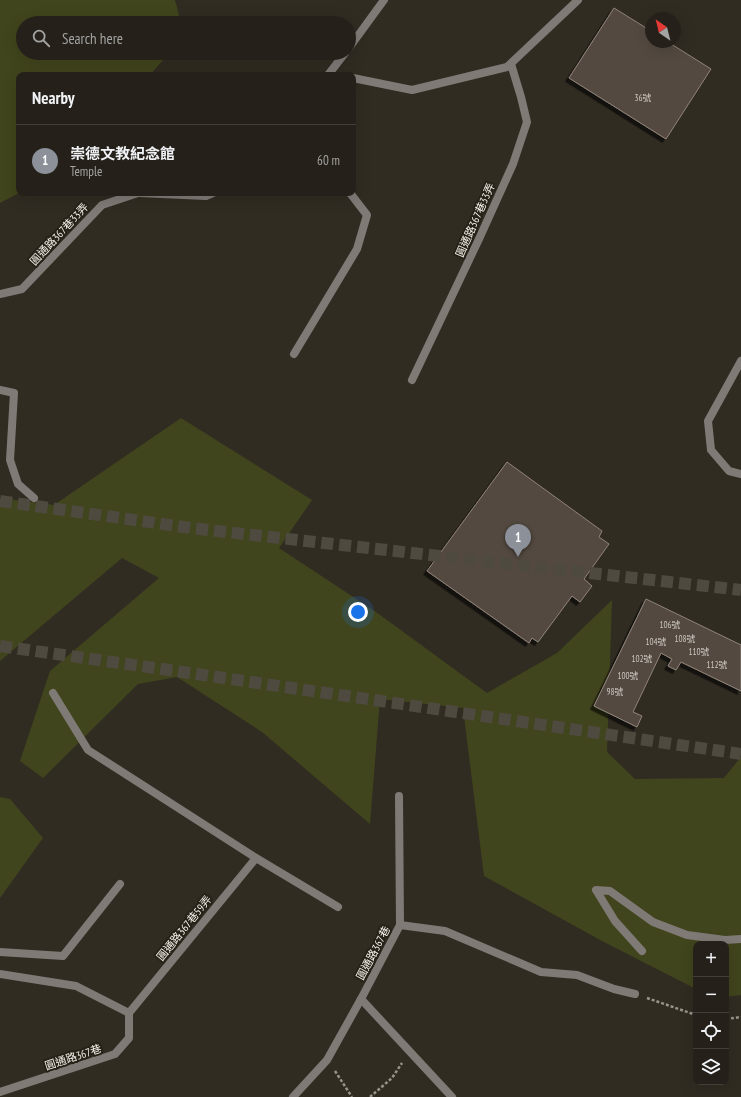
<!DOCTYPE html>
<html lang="en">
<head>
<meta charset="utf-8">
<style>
  body { margin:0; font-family:"PT Sans Narrow","Noto Sans TC",sans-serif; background:#312e27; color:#f1f3f6 }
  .controls { position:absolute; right:12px; bottom:12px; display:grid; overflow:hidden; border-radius:8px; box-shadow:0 4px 16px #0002 }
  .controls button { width:36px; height:36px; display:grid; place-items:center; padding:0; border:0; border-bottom:1px solid #423e39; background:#25211a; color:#f1f3f6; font:20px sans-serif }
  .compass { position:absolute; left:645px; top:12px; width:36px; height:36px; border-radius:50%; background:#25211a; box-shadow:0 4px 16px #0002; rotate:325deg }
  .you { position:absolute; left:358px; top:612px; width:14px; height:14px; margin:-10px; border:3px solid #fff; border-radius:50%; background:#1a73e8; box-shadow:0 0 0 6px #1a73e833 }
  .badge { display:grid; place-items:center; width:26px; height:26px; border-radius:50%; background:#8c9099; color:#fff; font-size:13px; font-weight:700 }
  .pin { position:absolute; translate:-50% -33px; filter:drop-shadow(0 1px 2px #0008) }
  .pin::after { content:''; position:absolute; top:21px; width:14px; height:12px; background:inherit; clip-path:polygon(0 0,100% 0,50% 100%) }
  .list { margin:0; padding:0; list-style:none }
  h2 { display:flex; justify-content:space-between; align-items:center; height:52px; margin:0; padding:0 16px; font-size:17px }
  h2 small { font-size:13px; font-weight:400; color:#a3a3a2 }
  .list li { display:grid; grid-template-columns:26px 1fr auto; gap:12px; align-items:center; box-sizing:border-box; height:72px; padding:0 16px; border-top:1px solid #423e39 }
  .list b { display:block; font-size:15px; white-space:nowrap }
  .list p { margin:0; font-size:13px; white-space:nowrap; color:#a3a3a2 }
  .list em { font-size:13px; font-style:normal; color:#a3a3a2 }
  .icon { flex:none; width:22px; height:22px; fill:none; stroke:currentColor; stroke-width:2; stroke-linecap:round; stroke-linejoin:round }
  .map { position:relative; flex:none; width:741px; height:1097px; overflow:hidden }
  .search { position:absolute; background:#25211a; box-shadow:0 4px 16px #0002; left:16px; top:16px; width:340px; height:44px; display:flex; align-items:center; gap:10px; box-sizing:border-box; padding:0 14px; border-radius:22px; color:#a3a3a2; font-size:15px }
  .panel { position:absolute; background:#25211a; box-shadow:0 4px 16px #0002; left:16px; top:72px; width:340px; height:124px; border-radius:8px }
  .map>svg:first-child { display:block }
  .green { fill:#41451d }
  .building { fill:#534840; stroke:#90847b; filter:url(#shadow) }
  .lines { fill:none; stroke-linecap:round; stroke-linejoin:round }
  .highway-tunnel { stroke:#4f4a40; stroke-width:12; stroke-dasharray:12 6; stroke-linecap:butt }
  .path { stroke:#98948c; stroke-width:2.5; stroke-dasharray:3 2; stroke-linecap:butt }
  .lane { stroke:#7f7a76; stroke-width:8 }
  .street { stroke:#7f7a76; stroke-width:8 }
  .labels { text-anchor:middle; stroke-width:4; stroke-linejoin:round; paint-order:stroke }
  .number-label { font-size:9px; fill:#cdc8c1 }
  .street-label { font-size:11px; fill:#f6f3ec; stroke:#272218 }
</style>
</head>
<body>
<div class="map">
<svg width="741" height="1097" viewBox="0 0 741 1097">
  <defs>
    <filter id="shadow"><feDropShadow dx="-3.5" dy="3.5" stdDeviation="0" flood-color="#0009"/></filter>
  </defs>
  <rect width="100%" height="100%" fill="#312c22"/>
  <g class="green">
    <polygon points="0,0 175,0 181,23 23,23 23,53 169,53 150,75 19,75 19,193 0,203"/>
    <polygon points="181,418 312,500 279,548 376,612 487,693 557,653 612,600 607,752 635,779 724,778 741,757 741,995 726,997 726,944 696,944 696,989 602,941 484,876 463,708 380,699 370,824 262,732 177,677 138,684 43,778 20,761 50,671 159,578 122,558 0,661 0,498 54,505"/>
    <polygon points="0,797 10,799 43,838 0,898"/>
  </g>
  <g class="building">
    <polygon points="614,8 651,31 651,42 668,42 711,69 666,139 569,78"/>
    <polygon points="507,462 602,531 599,537 609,544 584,579 592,586 580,602 572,596 538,642 532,638 529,643 427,571"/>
    <polygon points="646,599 741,645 741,691 681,662 676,670 668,666 672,659 661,653 633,712 642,716 637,727 594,706"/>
  </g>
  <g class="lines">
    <g class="highway-tunnel">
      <polyline points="0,501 191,528 741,590"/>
      <polyline points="0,646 197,674 741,754"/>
    </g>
    <g class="path">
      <polyline points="647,998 696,1015"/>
      <polyline points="726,1019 741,1017"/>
      <polyline points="335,1071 352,1097"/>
      <polyline points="370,1097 392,1078 402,1063"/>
    </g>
    <g class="lane">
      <polyline points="349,48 384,0"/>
      <polyline points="328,75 345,53"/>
      <polyline points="353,78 412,90 507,67 578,0"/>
      <polyline points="139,193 206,196 213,193"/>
      <polyline points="0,294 22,289 102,205 138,193"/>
      <polyline points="294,354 357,249 367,215 350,193"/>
      <polyline points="412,380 479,239 513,164 527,122 521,97 511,64"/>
      <polyline points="0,390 14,393 10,460 18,484 34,498"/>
      <polyline points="53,693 88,750 256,858 338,907"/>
      <polyline points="400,925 445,931 541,972 577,975 614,989 635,994"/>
      <polyline points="0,952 63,956 120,884"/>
    </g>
    <g class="street">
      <polyline points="741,361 708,421 711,450 729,471 741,474"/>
      <polyline points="642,951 615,921 596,890 610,891 653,922 687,935 725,940 741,939"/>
      <polyline points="0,974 76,986 129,1013 129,1038 115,1054 0,1092"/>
      <polyline points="361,999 452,1097"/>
      <polyline points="129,1013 256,858"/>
      <polyline points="293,1097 327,1060 361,999 400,925 399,796"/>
    </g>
  </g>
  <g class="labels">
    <g class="number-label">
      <text x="643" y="101">36號</text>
      <text x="670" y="628">106號</text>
      <text x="685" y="642">108號</text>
      <text x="656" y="645">104號</text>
      <text x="699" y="655">110號</text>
      <text x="642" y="662">102號</text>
      <text x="717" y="668">112號</text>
      <text x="628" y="679">100號</text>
      <text x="615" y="695">98號</text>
    </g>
    <g class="street-label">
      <text transform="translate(475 220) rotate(-66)" y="4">圓通路367巷33弄</text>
      <text transform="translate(59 234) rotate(-47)" y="4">圓通路367巷33弄</text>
      <text transform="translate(184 928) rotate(-51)" y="4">圓通路367巷59弄</text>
      <text transform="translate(373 953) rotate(-62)" y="4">圓通路367巷</text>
      <text transform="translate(73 1057) rotate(-18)" y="4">圓通路367巷</text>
    </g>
  </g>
</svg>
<div class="controls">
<button>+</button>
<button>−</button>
<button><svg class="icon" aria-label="locate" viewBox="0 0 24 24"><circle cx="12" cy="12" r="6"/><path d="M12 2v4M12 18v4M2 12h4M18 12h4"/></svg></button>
<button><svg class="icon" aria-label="layers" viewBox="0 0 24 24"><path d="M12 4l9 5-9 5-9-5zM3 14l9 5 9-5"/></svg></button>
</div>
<svg class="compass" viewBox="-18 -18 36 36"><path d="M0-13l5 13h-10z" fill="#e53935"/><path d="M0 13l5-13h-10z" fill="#a3a3a2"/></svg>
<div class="you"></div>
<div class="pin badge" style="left:518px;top:557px">1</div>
<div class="search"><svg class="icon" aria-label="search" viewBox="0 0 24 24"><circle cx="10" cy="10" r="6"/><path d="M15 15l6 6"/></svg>Search here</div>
<section class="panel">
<h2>Nearby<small></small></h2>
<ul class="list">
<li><span class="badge">1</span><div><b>崇德文教紀念館</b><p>Temple</p></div><em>60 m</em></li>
</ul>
</section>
</div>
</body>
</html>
